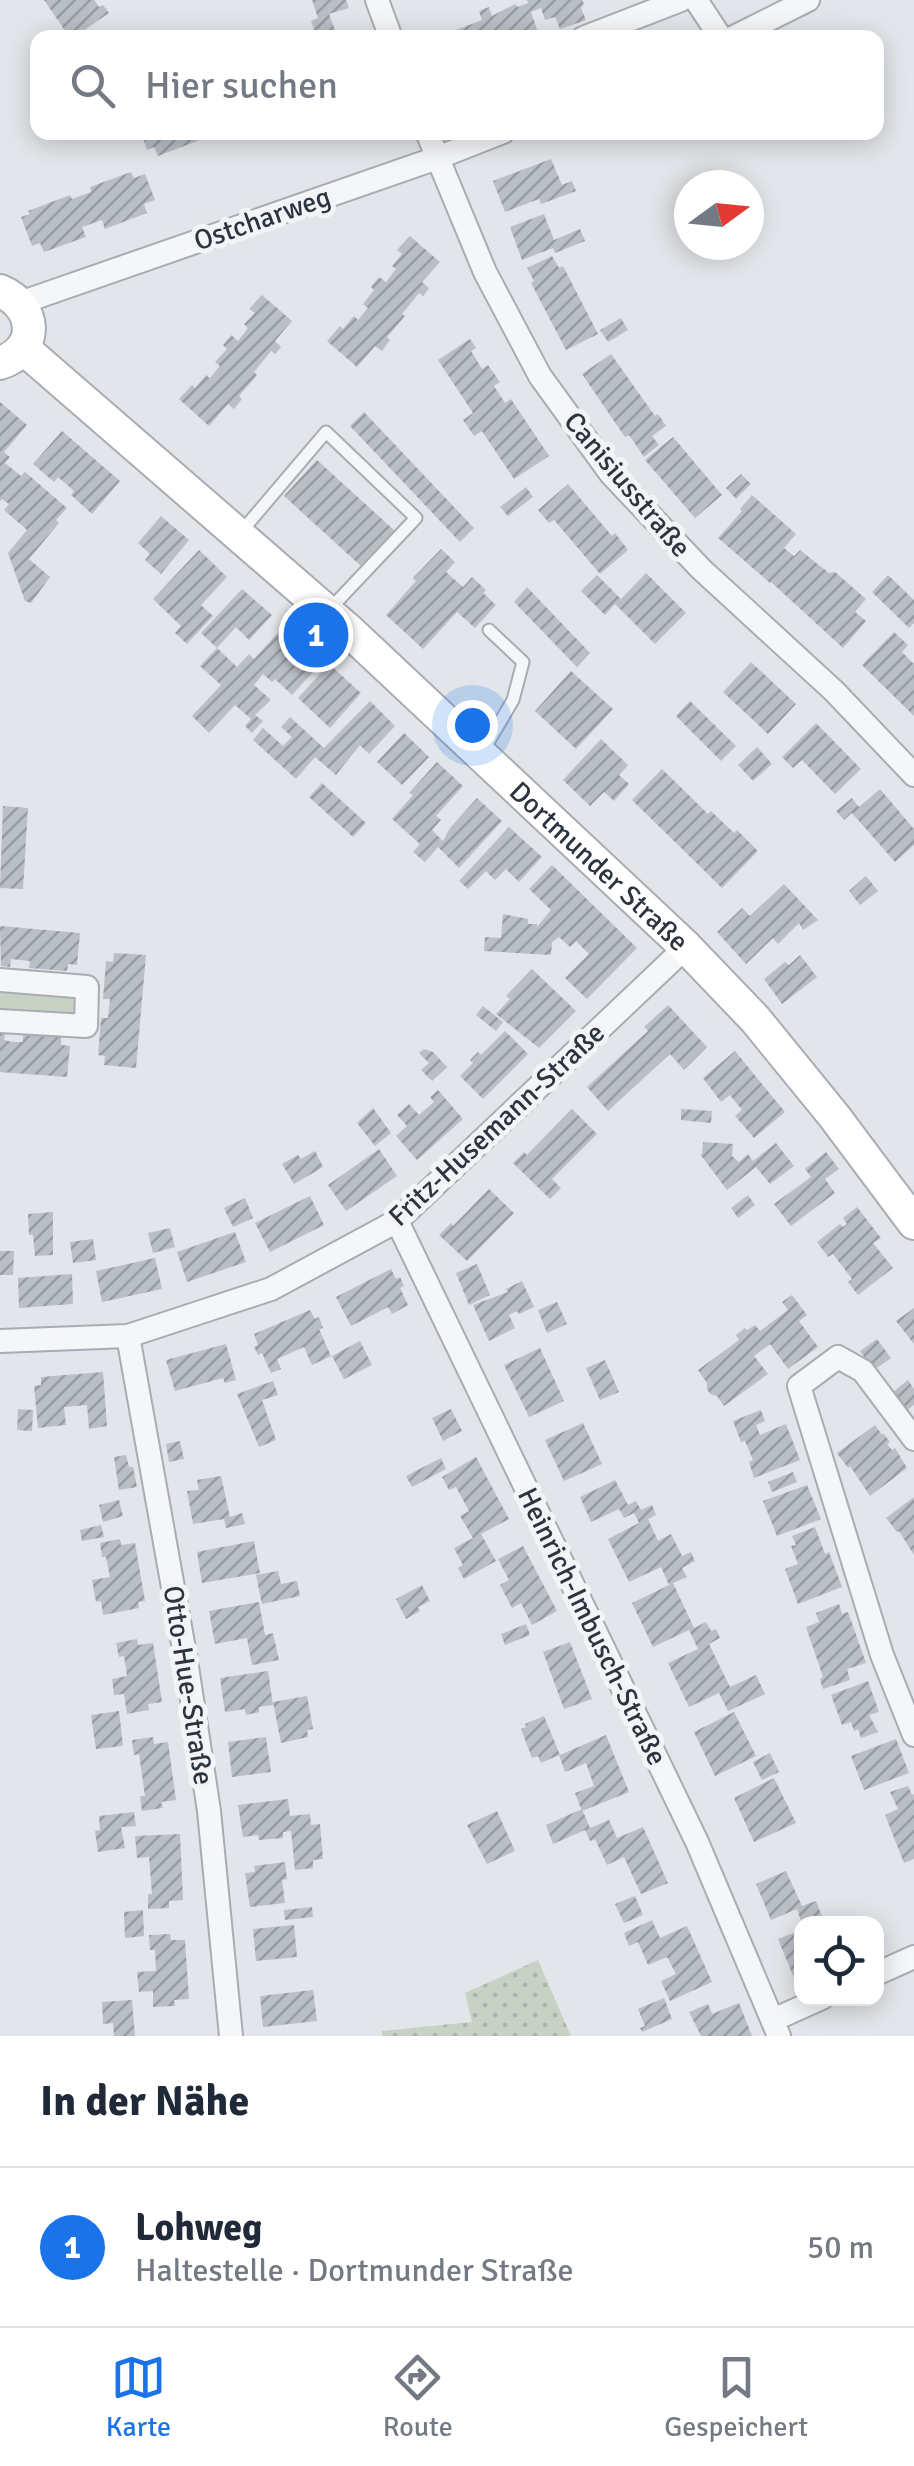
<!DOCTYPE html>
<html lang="de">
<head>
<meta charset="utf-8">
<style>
  body { margin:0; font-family:Signika,sans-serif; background:#f6f6f7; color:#1f2937 }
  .controls { position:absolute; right:30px; bottom:30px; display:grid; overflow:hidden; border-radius:20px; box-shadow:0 5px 25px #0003 }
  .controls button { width:90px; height:90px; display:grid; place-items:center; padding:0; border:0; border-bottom:2px solid #e0e1e3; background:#fff; color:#1f2937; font:50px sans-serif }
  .compass { position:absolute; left:674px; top:170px; width:90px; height:90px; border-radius:50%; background:#fff; box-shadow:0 5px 25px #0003; rotate:75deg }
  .you { position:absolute; left:472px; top:725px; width:35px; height:35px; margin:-25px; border:8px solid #fff; border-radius:50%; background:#1a73e8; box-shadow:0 0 0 15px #1a73e833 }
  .badge { display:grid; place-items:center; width:65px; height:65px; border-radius:50%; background:#1a73e8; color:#fff; font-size:32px; font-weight:700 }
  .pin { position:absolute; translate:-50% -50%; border:5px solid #fff; box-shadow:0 2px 10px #0006 }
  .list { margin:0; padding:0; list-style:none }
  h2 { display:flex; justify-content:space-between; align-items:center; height:130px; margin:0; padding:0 40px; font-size:42px }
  h2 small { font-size:32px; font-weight:400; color:#747a83 }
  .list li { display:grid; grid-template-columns:65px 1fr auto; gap:30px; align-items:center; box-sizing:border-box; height:160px; padding:0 40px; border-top:2px solid #e0e1e3 }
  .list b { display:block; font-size:38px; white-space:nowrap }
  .list p { margin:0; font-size:32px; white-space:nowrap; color:#747a83 }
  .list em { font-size:32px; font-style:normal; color:#747a83 }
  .icon { flex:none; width:55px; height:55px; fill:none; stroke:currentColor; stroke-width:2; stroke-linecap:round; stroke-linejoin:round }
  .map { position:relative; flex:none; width:914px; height:2036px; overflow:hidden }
  .search { position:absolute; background:#fff; box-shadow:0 5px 25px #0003; left:30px; right:30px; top:30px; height:110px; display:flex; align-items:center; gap:25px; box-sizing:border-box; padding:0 35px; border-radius:20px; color:#747a83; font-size:38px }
  .sheet { height:290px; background:#fff }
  nav { display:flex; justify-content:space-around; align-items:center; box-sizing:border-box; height:140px; border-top:2px solid #e0e1e3; background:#fff; font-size:28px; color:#747a83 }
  nav a { display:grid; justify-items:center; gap:5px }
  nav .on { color:#1a73e8 }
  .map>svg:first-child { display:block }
  .grass { fill:#c8d2c4 }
  .park { fill:url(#park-dots) }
  .building { fill:url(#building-hatch) }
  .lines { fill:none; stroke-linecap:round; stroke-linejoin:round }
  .service-casing { stroke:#a8acb3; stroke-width:15 }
  .minor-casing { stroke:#a8acb3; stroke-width:26 }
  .secondary-casing { stroke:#a8acb3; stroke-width:36 }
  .service { stroke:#f5f6f8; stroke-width:11 }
  .minor { stroke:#f5f6f8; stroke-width:22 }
  .secondary { stroke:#fff; stroke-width:32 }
  .labels { text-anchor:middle; stroke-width:10; stroke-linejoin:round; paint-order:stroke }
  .street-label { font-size:28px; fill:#2c3440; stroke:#f2f4f7 }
</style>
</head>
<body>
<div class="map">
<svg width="914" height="2036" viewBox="0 0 914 2036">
  <defs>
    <pattern id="park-dots" width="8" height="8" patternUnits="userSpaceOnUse" patternTransform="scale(2.5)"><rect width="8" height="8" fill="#c8d2c4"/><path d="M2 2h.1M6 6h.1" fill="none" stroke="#acb5a9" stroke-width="1.8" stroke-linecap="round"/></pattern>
    <pattern id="building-hatch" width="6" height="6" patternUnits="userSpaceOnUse" patternTransform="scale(2.5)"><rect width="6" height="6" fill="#babfc6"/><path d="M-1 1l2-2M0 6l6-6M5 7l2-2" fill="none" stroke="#979ca2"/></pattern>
  </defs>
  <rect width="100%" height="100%" fill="#e2e5e9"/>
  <polygon class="grass" points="0,988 80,993 78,1018 0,1011"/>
  <polygon class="park" points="538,1960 571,2036 382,2036 382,2031 472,2022 465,1993"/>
  <g class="building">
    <polygon points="44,0 94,0 99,7 103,5 109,13 73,38 70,38"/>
    <polygon points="312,0 346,0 349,8 329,14 336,33 317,38 311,21 318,18"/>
    <polygon points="527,0 582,0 584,4 581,8 586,20 560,29 555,17 545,20 541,8 531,12 540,38 511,38 510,36 500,38 498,32 487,36 488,38 436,38 482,20 479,11 489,7 492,16 515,4 518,7 528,3"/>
    <polygon points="141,132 217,132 218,133 158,156 154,147 147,150"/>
    <polygon points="551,159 562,185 572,181 576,191 541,204 539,199 505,212 493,181"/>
    <polygon points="131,172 134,178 145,174 155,200 144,204 147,213 105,229 102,220 82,227 86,237 44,252 40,243 32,246 21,217 30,214 28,211 70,195 72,199 91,192 90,187"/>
    <polygon points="544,214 554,240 580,229 585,241 555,253 553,248 522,260 510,227"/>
    <polygon points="410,236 440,262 422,282 429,288 423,296 419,293 402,314 405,316 387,337 390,340 382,351 375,346 357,367 327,341 340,326 343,329 354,316 358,320 368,308 363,304 374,290 371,287 379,277 386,282 396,269 392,266 402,254 397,250"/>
    <polygon points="552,256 559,268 563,266 598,334 566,350 531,283 534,281 527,268"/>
    <polygon points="262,295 292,321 275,341 281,347 275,354 271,351 254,372 257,375 239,396 242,399 234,409 228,404 209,426 179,399 192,385 195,388 206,375 210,378 220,366 215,362 227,349 223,345 231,335 238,341 248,328 244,324 255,313 249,309"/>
    <polygon points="621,318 628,330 608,342 600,330"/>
    <polygon points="470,339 476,348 471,351 482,369 488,365 500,382 494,386 505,403 511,399 549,456 514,479 482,431 474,436 463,420 473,413 438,360"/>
    <polygon points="611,354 655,416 658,414 666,426 652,436 659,445 644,457 629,435 625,437 582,374"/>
    <polygon points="0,402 27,425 4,452 10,457 5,463 21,476 25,472 67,508 56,520 59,523 29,559 50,577 31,603 25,601 8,553 27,530 4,510 9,504 2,499 0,501"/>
    <polygon points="364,412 474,528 460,542 350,426"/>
    <polygon points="62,431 120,481 92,514 71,495 74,491 58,477 54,482 33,464"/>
    <polygon points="673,437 722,495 695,518 645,460"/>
    <polygon points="317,460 395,531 362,567 284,496"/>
    <polygon points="741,474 751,484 736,499 726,488"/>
    <polygon points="568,484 612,536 615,533 628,550 600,574 554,520 549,523 538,510"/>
    <polygon points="526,487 533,497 508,516 500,507"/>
    <polygon points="752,495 796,534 784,548 794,556 800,550 829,573 835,572 866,599 855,612 866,621 843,648 771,582 770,583 718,538 742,511 740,509"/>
    <polygon points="161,516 189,540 161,574 145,560 150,554 138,543"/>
    <polygon points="441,549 455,562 446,572 463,587 472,577 486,590 483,593 496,605 475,628 457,612 423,649 386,615 416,581 413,578"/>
    <polygon points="199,550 227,577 201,605 213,616 187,644 175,633 181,626 153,599"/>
    <polygon points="646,573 686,613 655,644 615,604 605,615 581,591 597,575 621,599"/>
    <polygon points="888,575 914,600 914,623 909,628 872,592"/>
    <polygon points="527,587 590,653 577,667 514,602"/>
    <polygon points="242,589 272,615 249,640 236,627 217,648 201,633"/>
    <polygon points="285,625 324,660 292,695 275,679 272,682 263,674 254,685 271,700 255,715 263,721 252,733 245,726 251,719 235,705 209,733 192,716 221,685 200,666 217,648 237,667 249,654 254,659"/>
    <polygon points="894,632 908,645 902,652 914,664 914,716 862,665"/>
    <polygon points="751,662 796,704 768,734 723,692"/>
    <polygon points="329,664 361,693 330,728 298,698"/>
    <polygon points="571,671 613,709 576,749 535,711"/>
    <polygon points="370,701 395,726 369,754 360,745 336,775 315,757 296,779 253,740 263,728 283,746 292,737 281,727 290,717 324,748"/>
    <polygon points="690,701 736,746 721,761 676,716"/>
    <polygon points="816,723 861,769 835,794 802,760 793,768 782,757"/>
    <polygon points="404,733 429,757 402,785 377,762"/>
    <polygon points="601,739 628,765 619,775 629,784 614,801 604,792 590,806 563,780"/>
    <polygon points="757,747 772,764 753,781 738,765"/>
    <polygon points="437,762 463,786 436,816 441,820 432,830 443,841 450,828 477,798 502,821 459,868 438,847 425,862 413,852 420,844 392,819 413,795 409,793"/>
    <polygon points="662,769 708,814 711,811 734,833 737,830 758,851 722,888 632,800"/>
    <polygon points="322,783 366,823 353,837 309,797"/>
    <polygon points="880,789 914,829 914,845 895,862 852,813 844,820 836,811 852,798 859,807"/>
    <polygon points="3,806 28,808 23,889 0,888"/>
    <polygon points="509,827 542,857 519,882 506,869 495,880 486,871 468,889 459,881"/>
    <polygon points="552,865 637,948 587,999 565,978 589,954 576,941 570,947 559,937 552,942 551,955 484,951 485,937 501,938 503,914 528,919 528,924 537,924 537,927 551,910 529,889"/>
    <polygon points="866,876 878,891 860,905 849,891"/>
    <polygon points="784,884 818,920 803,930 799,923 778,944 773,938 746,964 717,932 742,908 750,916"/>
    <polygon points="0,926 80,933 77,965 68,964 67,971 29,968 30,961 20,960 11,959 10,967 1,966"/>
    <polygon points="114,953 146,955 136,1068 104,1065 105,1056 98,1055 101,1018 108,1018 110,999 103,999 106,961 113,962"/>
    <polygon points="800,955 817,977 782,1004 764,979 785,962 789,965"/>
    <polygon points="532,969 576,1011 539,1048 496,1014 510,999 506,996"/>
    <polygon points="668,1005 707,1047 684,1070 670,1054 608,1111 587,1087 648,1031 644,1027"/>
    <polygon points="483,1006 503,1022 496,1031 476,1015"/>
    <polygon points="505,1031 528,1054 483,1099 460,1076 473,1063 470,1060 478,1052 481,1055"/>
    <polygon points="0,1033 5,1033 4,1040 13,1042 23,1042 23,1035 61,1037 61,1045 70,1046 67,1077 0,1072"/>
    <polygon points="424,1049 433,1052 447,1067 432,1081 421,1070 429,1063 419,1053"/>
    <polygon points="735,1051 785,1112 754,1138 735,1116 742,1110 730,1095 721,1102 703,1078"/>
    <polygon points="438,1090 463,1119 417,1160 396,1136 407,1126 397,1115 409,1104 419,1115 434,1102 430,1097"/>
    <polygon points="373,1108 391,1133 375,1146 357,1123"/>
    <polygon points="572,1109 597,1134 552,1179 561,1188 550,1199 513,1163 524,1152 527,1155"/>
    <polygon points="681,1109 712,1111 711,1123 681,1120"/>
    <polygon points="703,1142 733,1144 732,1156 739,1162 748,1154 753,1161 776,1143 794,1166 770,1184 756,1167 727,1190 700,1154 702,1154"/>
    <polygon points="379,1149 397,1176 346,1211 328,1185"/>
    <polygon points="315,1151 323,1167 294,1184 282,1164 298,1155 301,1159"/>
    <polygon points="826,1152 839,1169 825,1179 835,1193 791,1226 774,1204 811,1177 805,1169"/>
    <polygon points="489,1189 514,1213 467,1261 439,1235 451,1223 453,1226"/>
    <polygon points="748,1195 755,1205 738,1218 731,1208"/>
    <polygon points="310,1196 324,1225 270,1252 255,1223"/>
    <polygon points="245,1198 253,1218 233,1227 224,1208"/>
    <polygon points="857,1207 881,1238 873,1243 893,1268 858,1295 848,1282 852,1279 833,1254 828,1257 817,1242 840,1224 843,1227 847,1224 843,1218"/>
    <polygon points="53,1212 53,1255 35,1256 33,1235 29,1235 28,1214"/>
    <polygon points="170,1228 175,1247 153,1253 148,1233"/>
    <polygon points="235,1232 246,1262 187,1282 177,1252"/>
    <polygon points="93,1239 96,1260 73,1263 70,1242"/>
    <polygon points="0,1251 14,1251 13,1275 0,1275"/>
    <polygon points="155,1258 162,1289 102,1302 96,1271"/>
    <polygon points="477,1264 490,1295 469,1305 456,1273"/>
    <polygon points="391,1269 396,1279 400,1277 404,1286 400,1288 408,1305 392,1314 388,1307 351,1326 336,1297"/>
    <polygon points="72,1274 73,1304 19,1308 18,1278"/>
    <polygon points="522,1281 534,1307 519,1314 517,1311 509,1315 515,1328 489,1341 473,1305 508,1292 506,1289"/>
    <polygon points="792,1295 807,1315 799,1321 818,1347 788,1369 770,1344 754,1356 768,1374 724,1406 717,1396 710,1394 707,1389 707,1383 698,1370 739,1340 736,1335 745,1328 747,1330 755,1325 760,1331 788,1310 782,1302"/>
    <polygon points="557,1302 567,1324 547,1333 538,1310"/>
    <polygon points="914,1308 914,1344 896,1321"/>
    <polygon points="310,1310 315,1319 319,1317 323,1328 319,1329 331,1356 312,1365 304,1347 277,1359 281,1369 271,1373 262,1353 258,1355 254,1347 258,1345 254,1334"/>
    <polygon points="877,1339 891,1358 874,1370 860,1351"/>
    <polygon points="360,1341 372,1365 344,1379 332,1356"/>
    <polygon points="226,1344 236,1380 225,1383 223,1378 175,1391 166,1360"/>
    <polygon points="540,1348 564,1401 529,1417 504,1365"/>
    <polygon points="605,1360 619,1392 600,1400 586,1368"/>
    <polygon points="103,1372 107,1426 89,1429 87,1405 64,1407 66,1425 38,1428 34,1386 41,1385 41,1377"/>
    <polygon points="908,1380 914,1389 914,1405 906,1411 893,1392"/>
    <polygon points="273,1381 278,1395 262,1400 276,1440 259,1447 237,1394"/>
    <polygon points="18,1409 33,1410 32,1431 17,1430"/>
    <polygon points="451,1409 462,1431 443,1441 432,1418"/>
    <polygon points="761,1410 765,1421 756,1425 760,1435 786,1424 800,1460 754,1478 749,1462 753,1460 745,1441 741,1442 733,1421"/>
    <polygon points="583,1423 602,1464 564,1481 545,1440"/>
    <polygon points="875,1425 882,1435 883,1433 890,1442 887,1444 892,1450 895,1448 907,1468 870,1496 850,1466 848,1468 837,1453"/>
    <polygon points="180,1441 184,1459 169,1462 166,1444"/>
    <polygon points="126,1455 129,1467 133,1467 137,1487 119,1490 114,1457"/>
    <polygon points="476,1457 509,1519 481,1534 496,1561 464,1579 458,1568 463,1565 454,1548 473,1538 460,1516 469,1511 456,1487 449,1490 442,1477"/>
    <polygon points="441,1458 446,1469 412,1487 406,1476"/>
    <polygon points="793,1472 797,1482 772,1492 768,1482"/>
    <polygon points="221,1476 230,1517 242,1513 245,1524 226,1528 224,1519 193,1524 187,1491 199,1490 197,1480"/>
    <polygon points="615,1480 628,1505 636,1501 641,1510 652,1505 656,1515 648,1519 658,1541 671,1534 682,1556 691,1552 695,1561 682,1568 687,1577 673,1583 694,1628 706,1622 711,1631 716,1629 720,1638 709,1644 730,1687 756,1675 765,1694 728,1711 719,1693 689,1707 668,1663 698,1649 689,1630 653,1647 632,1603 669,1585 661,1567 629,1582 608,1539 639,1523 634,1513 624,1518 619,1509 591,1522 580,1497"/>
    <polygon points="807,1485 821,1519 777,1536 763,1501"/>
    <polygon points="914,1497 914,1555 899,1531 897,1532 886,1518"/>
    <polygon points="119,1500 123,1516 103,1522 99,1505"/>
    <polygon points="101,1525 104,1537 82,1541 80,1530"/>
    <polygon points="815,1527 825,1554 829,1552 842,1587 798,1604 785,1569 798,1564 791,1546 796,1545 792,1536"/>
    <polygon points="120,1539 121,1545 135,1543 145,1601 138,1602 139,1608 103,1615 101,1601 96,1602 92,1580 110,1577 106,1557 102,1557 100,1543"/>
    <polygon points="254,1541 260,1573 202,1583 197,1552"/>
    <polygon points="523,1546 557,1611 532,1625 521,1603 512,1608 500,1585 509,1580 498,1559"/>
    <polygon points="278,1571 281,1584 297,1581 300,1596 262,1604 256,1575"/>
    <polygon points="422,1585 430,1601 418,1607 420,1611 406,1619 396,1599"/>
    <polygon points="259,1602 265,1635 273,1633 279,1660 252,1665 247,1638 215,1644 209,1611"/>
    <polygon points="839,1604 842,1614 848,1612 866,1663 847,1669 850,1680 823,1689 820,1679 823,1677 806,1627 819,1622 816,1613"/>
    <polygon points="526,1624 530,1635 505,1645 501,1634"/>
    <polygon points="137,1639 138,1645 153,1643 162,1702 148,1704 149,1710 127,1714 124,1694 114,1695 112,1679 127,1676 124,1656 119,1657 116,1643"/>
    <polygon points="570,1642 592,1699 564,1709 543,1652"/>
    <polygon points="268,1671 273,1705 259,1707 259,1712 246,1715 245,1709 225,1712 220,1678"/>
    <polygon points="868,1681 879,1712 869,1715 878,1732 861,1738 858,1729 854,1731 851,1722 842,1725 831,1695"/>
    <polygon points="307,1696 313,1729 307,1730 308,1737 281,1743 273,1702"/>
    <polygon points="119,1711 123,1746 96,1749 91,1715"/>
    <polygon points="734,1712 756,1756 715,1776 694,1732"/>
    <polygon points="544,1716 560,1755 606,1735 629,1792 582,1811 575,1793 594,1786 586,1763 565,1772 559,1755 541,1763 538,1756 532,1758 521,1729 526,1727 525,1724"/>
    <polygon points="153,1737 154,1744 168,1742 176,1800 161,1802 163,1808 142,1811 140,1796 145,1796 139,1754 134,1755 132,1740"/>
    <polygon points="266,1737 271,1772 232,1777 228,1742"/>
    <polygon points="896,1739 909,1773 864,1790 851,1756"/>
    <polygon points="770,1753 779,1772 762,1780 753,1762"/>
    <polygon points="774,1778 796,1823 754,1842 734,1798"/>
    <polygon points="908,1786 912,1795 914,1794 914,1859 904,1863 885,1815 898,1809 890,1792"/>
    <polygon points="288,1799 290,1816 310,1814 311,1825 320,1824 323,1859 313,1860 313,1868 295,1870 291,1831 283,1832 283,1838 259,1840 258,1835 243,1837 238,1805"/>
    <polygon points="582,1809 590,1828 609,1820 617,1838 643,1827 668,1883 641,1894 624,1857 607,1865 595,1839 590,1841 585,1830 553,1844 546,1825"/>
    <polygon points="497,1811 515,1851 487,1864 467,1825"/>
    <polygon points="134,1812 136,1826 121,1827 125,1848 98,1852 95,1831 100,1830 99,1816"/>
    <polygon points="180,1834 183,1900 169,1901 169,1908 148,1909 148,1894 152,1894 149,1857 137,1858 135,1836"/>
    <polygon points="285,1862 287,1879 282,1880 285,1903 250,1907 245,1873 255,1872 254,1866"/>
    <polygon points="786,1871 802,1906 816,1901 824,1922 802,1924 797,1909 771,1920 756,1884"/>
    <polygon points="635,1896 643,1915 624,1923 615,1904"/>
    <polygon points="312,1907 313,1917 285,1920 284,1910"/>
    <polygon points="143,1910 144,1936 125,1938 124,1912"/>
    <polygon points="652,1920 660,1938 687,1926 712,1982 670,2001 661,1981 676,1974 667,1957 648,1965 638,1942 629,1946 624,1933"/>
    <polygon points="294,1925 297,1957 256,1961 253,1929"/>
    <polygon points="801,1930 801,1975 794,1978 778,1939"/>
    <polygon points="170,1934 171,1940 185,1940 189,1999 174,2000 175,2006 153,2007 153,1991 139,1992 137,1972 156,1971 155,1950 150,1950 149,1935"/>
    <polygon points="313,1990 317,2021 263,2027 260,1996"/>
    <polygon points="664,1998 672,2019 642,2032 640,2028 645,2026 638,2009"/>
    <polygon points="132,2000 135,2036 114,2036 113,2023 103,2024 102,2002"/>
    <polygon points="739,2003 752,2036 701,2036 689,2012 708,2004 712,2014"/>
  </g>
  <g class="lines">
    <defs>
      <g id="service">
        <polyline points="241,532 326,432 416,518 330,609"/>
        <polyline points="483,751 513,700 523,662 489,630"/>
      </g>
      <g id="minor">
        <polyline points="377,0 391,38"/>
        <polyline points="696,0 721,38"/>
        <polyline points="583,38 681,0"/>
        <polyline points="732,38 808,0"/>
        <polyline points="427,132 485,272 540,376 611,474 701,569 834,691 914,775"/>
        <polyline points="20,303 437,158 503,132"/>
        <polyline points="0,980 87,987 86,1026 0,1021"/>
        <polyline points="397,1221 697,1842 779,2036"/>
        <polyline points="128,1336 186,1660 209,1811 231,2036"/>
        <polyline points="0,1341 128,1336 271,1289 397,1221 686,947"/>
        <polyline points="914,1439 863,1371 838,1357 799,1386 882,1655 914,1735"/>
        <polyline points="876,1974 914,1957"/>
        <polyline points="773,2020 822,1998"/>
      </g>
      <g id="secondary">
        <path d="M0,291C37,306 40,350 0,363"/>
        <path id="s1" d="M23,348L347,629L686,947L755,1019L834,1116L914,1223"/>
      </g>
    </defs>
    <use href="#service" class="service-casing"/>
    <use href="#minor" class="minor-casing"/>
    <use href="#secondary" class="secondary-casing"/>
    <use href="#service" class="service"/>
    <use href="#minor" class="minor"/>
    <use href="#secondary" class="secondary"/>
  </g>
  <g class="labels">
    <g class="street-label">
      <text transform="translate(262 218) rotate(-19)" y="10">Ostcharweg</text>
      <text transform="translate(628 484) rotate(50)" y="10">Canisiusstraße</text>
      <text dy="10" stroke="none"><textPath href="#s1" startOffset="775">Dortmunder Straße</textPath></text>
      <text transform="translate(496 1124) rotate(-43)" y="10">Fritz-Husemann-Straße</text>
      <text transform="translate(593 1626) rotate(64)" y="10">Heinrich-Imbusch-Straße</text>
      <text transform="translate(189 1685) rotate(81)" y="10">Otto-Hue-Straße</text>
    </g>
  </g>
</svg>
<div class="controls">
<button><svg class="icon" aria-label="locate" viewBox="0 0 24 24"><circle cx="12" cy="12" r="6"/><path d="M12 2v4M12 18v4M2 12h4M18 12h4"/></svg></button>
</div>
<svg class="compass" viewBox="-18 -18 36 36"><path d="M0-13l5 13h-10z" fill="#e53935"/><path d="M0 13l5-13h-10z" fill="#747a83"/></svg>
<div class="you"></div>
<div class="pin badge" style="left:316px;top:635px">1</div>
<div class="search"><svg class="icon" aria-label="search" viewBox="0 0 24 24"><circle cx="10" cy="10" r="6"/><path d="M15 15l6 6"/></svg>Hier suchen</div>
</div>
<section class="sheet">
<h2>In der Nähe<small></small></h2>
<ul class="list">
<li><span class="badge">1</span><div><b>Lohweg</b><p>Haltestelle · Dortmunder Straße</p></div><em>50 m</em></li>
</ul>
</section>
<nav>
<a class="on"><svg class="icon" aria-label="map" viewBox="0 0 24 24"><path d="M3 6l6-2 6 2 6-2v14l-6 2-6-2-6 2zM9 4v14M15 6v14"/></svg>Karte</a>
<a><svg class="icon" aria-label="directions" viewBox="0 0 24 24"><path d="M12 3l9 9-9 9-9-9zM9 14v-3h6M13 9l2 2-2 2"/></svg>Route</a>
<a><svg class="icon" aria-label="saved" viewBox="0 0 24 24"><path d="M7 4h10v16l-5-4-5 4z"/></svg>Gespeichert</a>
</nav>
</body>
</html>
